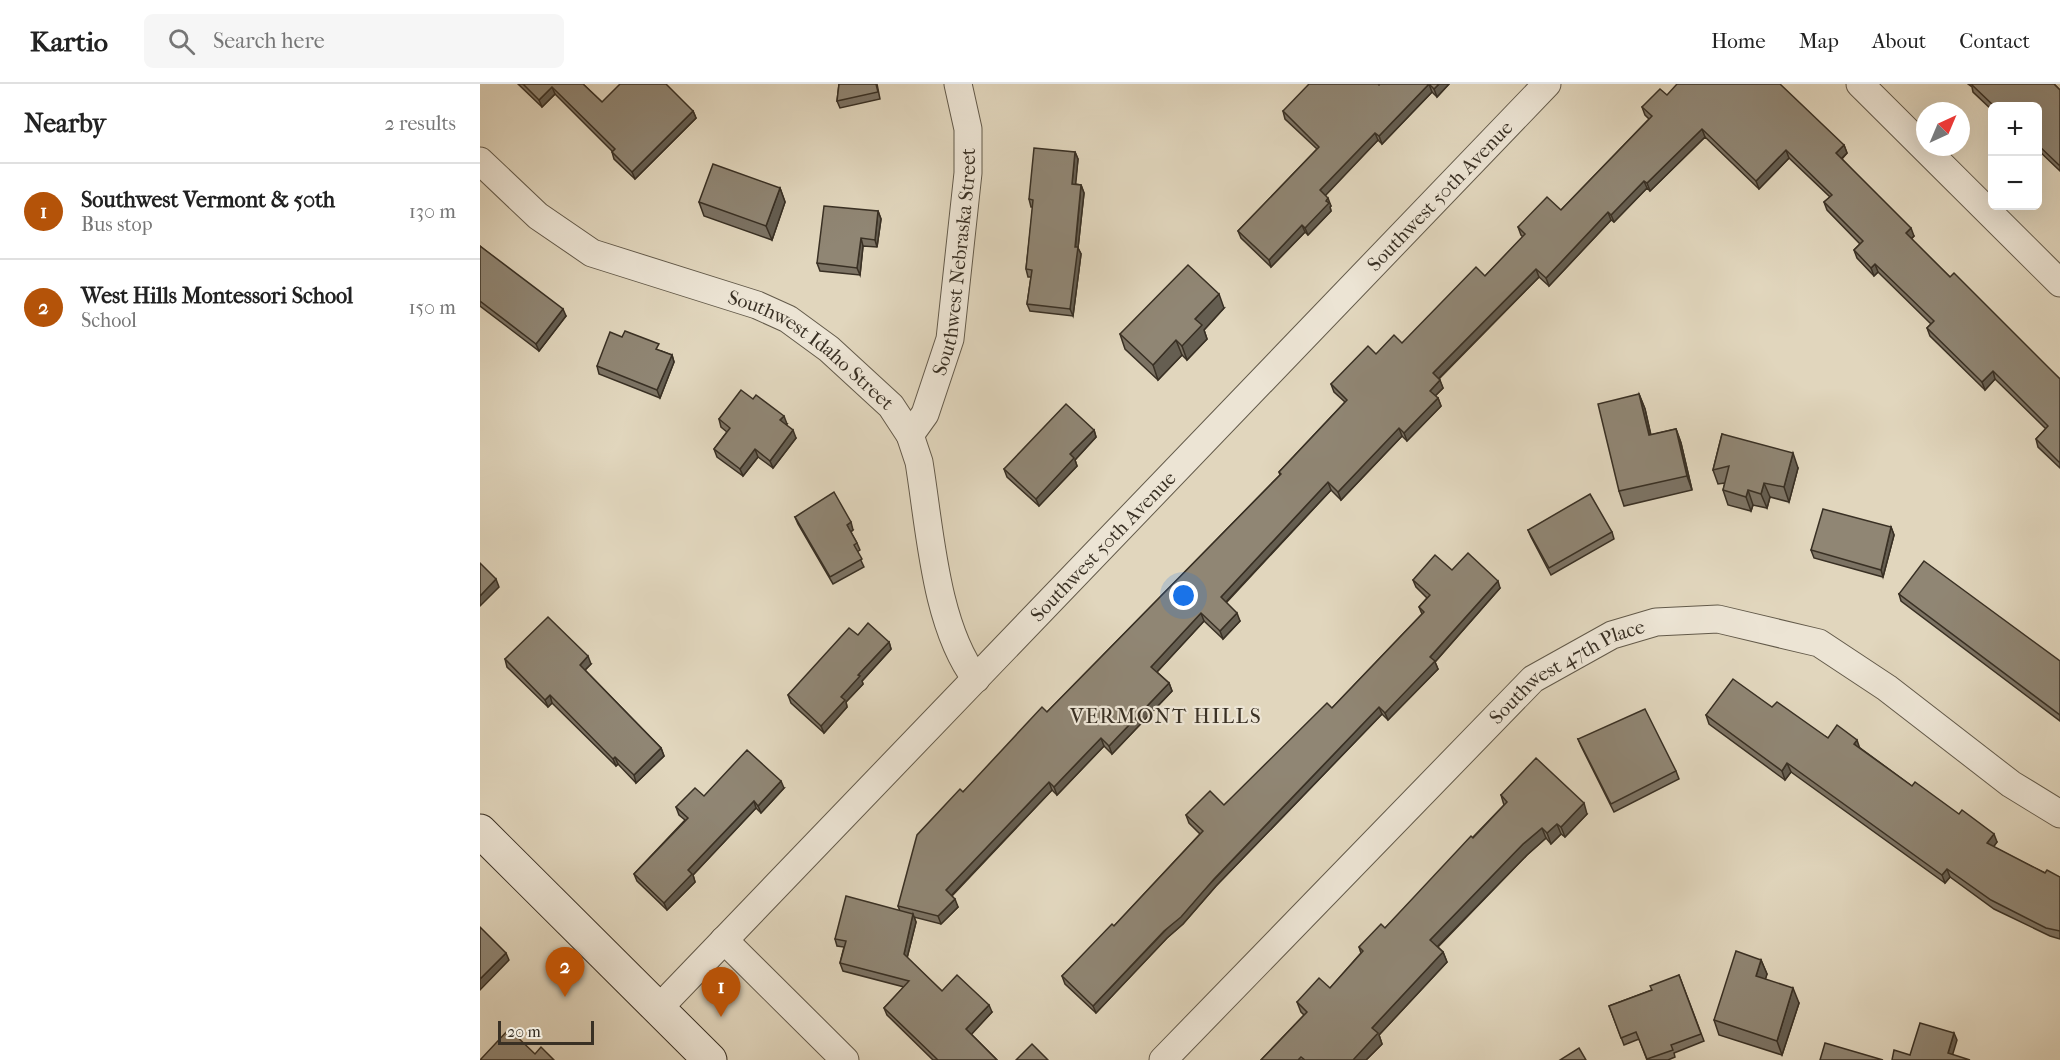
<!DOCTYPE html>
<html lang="en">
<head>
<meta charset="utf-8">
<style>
  body { margin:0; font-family:"IM FELL French Canon",serif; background:#f6f6f6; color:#222 }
  .controls { position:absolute; right:18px; top:18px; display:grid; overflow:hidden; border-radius:9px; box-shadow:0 6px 24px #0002 }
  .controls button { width:54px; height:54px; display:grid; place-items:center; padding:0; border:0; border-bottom:2px solid #e0e0e0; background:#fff; color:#222; font:30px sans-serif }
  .compass { position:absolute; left:1436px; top:18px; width:54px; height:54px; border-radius:50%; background:#fff; box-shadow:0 6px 24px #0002; rotate:44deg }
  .scale { position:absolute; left:18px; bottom:15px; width:96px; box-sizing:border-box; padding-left:6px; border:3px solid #393024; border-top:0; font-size:16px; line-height:21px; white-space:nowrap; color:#393024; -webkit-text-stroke:4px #ece4d4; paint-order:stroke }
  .you { position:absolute; left:704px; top:512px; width:21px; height:21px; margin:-15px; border:4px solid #fff; border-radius:50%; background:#1a73e8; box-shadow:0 0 0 9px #1a73e833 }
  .badge { display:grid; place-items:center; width:39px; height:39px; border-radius:50%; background:#b45309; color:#fff; font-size:20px; font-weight:700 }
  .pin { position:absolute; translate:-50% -50px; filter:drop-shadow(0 2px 3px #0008) }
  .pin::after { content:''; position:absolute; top:32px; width:21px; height:18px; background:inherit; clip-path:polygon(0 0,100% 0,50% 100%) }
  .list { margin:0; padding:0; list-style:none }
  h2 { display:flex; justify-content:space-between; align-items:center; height:78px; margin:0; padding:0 24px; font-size:26px }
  h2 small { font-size:20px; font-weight:400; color:#767676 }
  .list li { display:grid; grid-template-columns:39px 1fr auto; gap:18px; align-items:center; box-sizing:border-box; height:96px; padding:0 24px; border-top:2px solid #e0e0e0 }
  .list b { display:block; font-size:22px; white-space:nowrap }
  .list p { margin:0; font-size:20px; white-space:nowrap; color:#767676 }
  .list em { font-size:20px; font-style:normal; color:#767676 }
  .icon { flex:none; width:33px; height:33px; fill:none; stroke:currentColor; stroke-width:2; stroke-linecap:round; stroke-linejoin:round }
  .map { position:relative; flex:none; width:1580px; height:976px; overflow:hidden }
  header { display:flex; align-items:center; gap:36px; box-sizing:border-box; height:84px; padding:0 30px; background:#fff; border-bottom:2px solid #e0e0e0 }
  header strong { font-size:28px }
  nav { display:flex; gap:33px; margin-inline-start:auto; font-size:21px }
  .search { width:420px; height:54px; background:#f6f6f6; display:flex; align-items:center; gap:15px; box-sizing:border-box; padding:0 21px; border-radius:9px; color:#767676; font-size:22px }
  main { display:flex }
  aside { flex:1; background:#fff }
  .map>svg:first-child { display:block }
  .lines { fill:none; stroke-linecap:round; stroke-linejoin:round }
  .minor-casing { stroke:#635a4a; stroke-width:29 }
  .secondary-casing { stroke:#393024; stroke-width:35 }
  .minor { stroke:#ece4d4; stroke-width:27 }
  .secondary { stroke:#ece4d4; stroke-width:33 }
  .wall { fill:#7c7364; stroke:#393024; stroke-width:1.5 }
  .shaded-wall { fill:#655e51; stroke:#393024; stroke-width:1.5 }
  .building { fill:#908674; stroke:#393024; stroke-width:1.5 }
  .labels { text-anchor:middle; stroke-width:4.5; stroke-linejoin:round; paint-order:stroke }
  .street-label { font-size:20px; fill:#393024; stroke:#ece4d4 }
  .neighbourhood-label { font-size:21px; letter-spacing:1.5px; fill:#393024; stroke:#ece4d4 }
</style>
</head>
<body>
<header>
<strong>Kartio</strong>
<div class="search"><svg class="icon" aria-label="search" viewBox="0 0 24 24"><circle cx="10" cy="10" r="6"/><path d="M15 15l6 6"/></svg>Search here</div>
<nav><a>Home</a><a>Map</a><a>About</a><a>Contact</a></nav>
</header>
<main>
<aside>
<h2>Nearby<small>2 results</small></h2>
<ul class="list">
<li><span class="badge">1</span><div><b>Southwest Vermont &amp; 50th</b><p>Bus stop</p></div><em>130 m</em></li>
<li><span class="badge">2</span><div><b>West Hills Montessori School</b><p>School</p></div><em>150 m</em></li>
</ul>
</aside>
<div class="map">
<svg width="1580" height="976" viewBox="0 0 1580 976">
  <rect width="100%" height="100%" fill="#e1d6bd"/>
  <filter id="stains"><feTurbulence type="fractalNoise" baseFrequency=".00333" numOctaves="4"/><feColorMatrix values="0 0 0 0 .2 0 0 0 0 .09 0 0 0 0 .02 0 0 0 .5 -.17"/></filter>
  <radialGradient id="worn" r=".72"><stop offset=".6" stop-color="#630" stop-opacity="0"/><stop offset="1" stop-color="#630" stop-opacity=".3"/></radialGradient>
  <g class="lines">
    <defs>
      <g id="minor">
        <polyline points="1380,0 1580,199"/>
        <path id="s1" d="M0,77L58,132L112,169L277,221L308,235L349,265L411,322L430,351L439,378C450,445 455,541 496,595"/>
        <path id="s2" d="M430,351L445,330L470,255L488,89V45L478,0"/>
        <polyline points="244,856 365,976"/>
        <path id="s3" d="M178,925L1067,0"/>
        <path id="s4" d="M683,976L1053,595L1132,551L1176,538L1238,535L1339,559L1407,604L1531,700L1580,730"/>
      </g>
      <polyline id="secondary" points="0,747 230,976"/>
    </defs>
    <use href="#minor" class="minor-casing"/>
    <use href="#secondary" class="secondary-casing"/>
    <use href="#minor" class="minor"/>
    <use href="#secondary" class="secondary"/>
  </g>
  <g class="wall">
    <polygon points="38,0 103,0 122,18 213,27 216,34 155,95 134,75 132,68 132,67 75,10 62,23"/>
    <polygon points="359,0 397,0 400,15 360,24 357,17"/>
    <polygon points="900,0 969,0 957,13 952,8 902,60 898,56 845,111 851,122 850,123 851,127 828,151 825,148 791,183 761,154 758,147 837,65 805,35 803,27"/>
    <polygon points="1488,0 1574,0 1580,6 1580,87 1557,65 1557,22 1512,22 1512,26 1493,8 1492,3"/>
    <polygon points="1187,11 1364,61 1367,69 1362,75 1434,152 1431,155 1470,193 1580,295 1580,384 1558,363 1556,355 1566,345 1515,295 1505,306 1450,252 1447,244 1451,240 1398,188 1394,192 1377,174 1374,166 1380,160 1347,126 1344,118 1350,113 1309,74 1279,105 1225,53 1170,107 1167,104 1134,138 1131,136 1069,202 1059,193 959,295 963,304 955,312 958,314 961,322 927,357 922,352 861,416 851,406 746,519 760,537 743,555 724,537 677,588 689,599 692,607 632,670 624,662 577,711 572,706 472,812 478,823 461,840 434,833 436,838 427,874 462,907 512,928 491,950 517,976 453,976 407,931 404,924 424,903 363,887 360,879 364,863 357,862 355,855 420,827 418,822 483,708 567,628 800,391 799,388 865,318 854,308 851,300 896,270 922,259 1005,192 1043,153 1041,151 1038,143 1081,126 1169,35 1165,31 1162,23"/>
    <polygon points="595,68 598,75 595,100 601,101 604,109 598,164 601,170 593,232 550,227 547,220 551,193 548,193 546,185 553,123 551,123 549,115"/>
    <polygon points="300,104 305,118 292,156 224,132 219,118"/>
    <polygon points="398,127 401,135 397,163 383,162 380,191 340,187 337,179"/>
    <polygon points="0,162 86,232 59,267 0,222"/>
    <polygon points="744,224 724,246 727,255 707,276 702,271 678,296 645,265 640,250"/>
    <polygon points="181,267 192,271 194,278 180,314 119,290 117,282"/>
    <polygon points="1159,310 1165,325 1171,351 1196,345 1201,359 1212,406 1144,422 1139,407"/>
    <polygon points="239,335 307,340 306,341 316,354 293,384 278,373 263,392 237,373 234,365 247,348 241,343"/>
    <polygon points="614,346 616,353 595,376 597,382 559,422 527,393 524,385"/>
    <polygon points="1242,350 1318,384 1309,418 1290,413 1287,424 1273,421 1271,427 1248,421 1243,406 1245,399 1238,400 1233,386"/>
    <polygon points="315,433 373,446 371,448 377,459 380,466 377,468 384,483 353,500 318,440"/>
    <polygon points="1411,443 1414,451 1403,493 1334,474 1331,466"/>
    <polygon points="1048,446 1132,448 1134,455 1071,491 1051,453"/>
    <polygon points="972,486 1020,504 955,578 958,585 908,636 902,630 736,802 703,840 687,854 616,929 585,900 582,892 634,842 720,750 709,739 706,731 744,721 852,624 942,530 939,523 947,514 936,503 933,496"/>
    <polygon points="1419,510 1580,577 1580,637 1421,517"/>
    <polygon points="378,551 409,558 411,565 382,597 383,600 366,618 367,623 344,649 311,619 308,611"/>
    <polygon points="25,575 111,580 105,586 181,664 184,672 156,699 138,680 136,682 72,619 68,623 27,583"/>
    <polygon points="1292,623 1348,654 1380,664 1432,702 1517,758 1513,763 1565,789 1580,793 1580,855 1570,852 1514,825 1470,793 1465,799 1311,688 1305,696 1229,640 1226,631"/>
    <polygon points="1098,655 1196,687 1199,695 1134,728 1101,662"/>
    <polygon points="304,704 281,729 276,724 213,791 215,798 187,826 157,797 154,790 205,736 199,731 196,723"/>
    <polygon points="1021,711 1107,730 1085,753 1081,750 1071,760 1066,754 1047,771 958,863 963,868 967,878 899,951 902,960 886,976 781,976 824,931 821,928 817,918 850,904 881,869 879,863 905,844 1024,721"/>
    <polygon points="1281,876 1287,890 1285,895 1319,919 1302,971 1239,951 1234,936"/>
    <polygon points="1199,891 1224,957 1194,969 1195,973 1188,976 1167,976 1159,955 1144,961 1129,922 1172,906"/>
  </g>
  <g class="shaded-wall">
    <polygon points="949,0 952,8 902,60 899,52"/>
    <polygon points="959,0 969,0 957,13 954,5"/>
    <polygon points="72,3 75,10 62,23 59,16"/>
    <polygon points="213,27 216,34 155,95 152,88"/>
    <polygon points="1222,45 1225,53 1170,107 1167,99"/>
    <polygon points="895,49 898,56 843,114 840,106"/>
    <polygon points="1364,61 1367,69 1359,77 1356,69"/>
    <polygon points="1306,66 1309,74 1279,105 1276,97"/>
    <polygon points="595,68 598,75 595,108 592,100"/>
    <polygon points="1164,97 1167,104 1134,138 1131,131"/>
    <polygon points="601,101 604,109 598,164 601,170 593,232 590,225"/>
    <polygon points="300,104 305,118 292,156 286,142"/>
    <polygon points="848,114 851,122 850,123 851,127 828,151 825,144"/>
    <polygon points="398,127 401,135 397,163 395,156"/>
    <polygon points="1128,128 1131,136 1069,202 1066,194"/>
    <polygon points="822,141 825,148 791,183 789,176"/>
    <polygon points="1431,144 1434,152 1429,157 1426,149"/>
    <polygon points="381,154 383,162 380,191 377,184"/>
    <polygon points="1395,180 1398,188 1394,192 1391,184"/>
    <polygon points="1056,185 1059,193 956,297 953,289"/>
    <polygon points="739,210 744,224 724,246 727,255 707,276 702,262 715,235"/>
    <polygon points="83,225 86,232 59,267 56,260"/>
    <polygon points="696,256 702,271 678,296 673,281"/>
    <polygon points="192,271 194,278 180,314 177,306"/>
    <polygon points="1513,287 1515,295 1505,306 1502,298"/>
    <polygon points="960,296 963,304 952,315 950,307"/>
    <polygon points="1159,310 1165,325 1174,366 1169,351"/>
    <polygon points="958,314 961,322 927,357 924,349"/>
    <polygon points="304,332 307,340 303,344 300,336"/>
    <polygon points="919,344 922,352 861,416 858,408"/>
    <polygon points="1196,345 1201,359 1212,406 1207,392"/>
    <polygon points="313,346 316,354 293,384 290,377"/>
    <polygon points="614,346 616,353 595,376 597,382 559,422 556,415 590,370"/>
    <polygon points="275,365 278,373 263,392 260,385"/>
    <polygon points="1313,369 1318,384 1309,418 1304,403"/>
    <polygon points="848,398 851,406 743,521 741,513"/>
    <polygon points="1284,399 1290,413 1287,424 1281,410"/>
    <polygon points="1268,406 1273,421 1271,427 1266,413"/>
    <polygon points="371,438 373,446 370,448 367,441"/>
    <polygon points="1411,443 1414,451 1403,493 1401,486"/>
    <polygon points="16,495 19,503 0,522 0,512"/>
    <polygon points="1018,497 1020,504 955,578 958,585 908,636 905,629 950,573"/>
    <polygon points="721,529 724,537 674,591 671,583"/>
    <polygon points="757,529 760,537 743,555 740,547"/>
    <polygon points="409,558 411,565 382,597 383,600 366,618 367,623 344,649 341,642 361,613 378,591"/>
    <polygon points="108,572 111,580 102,589 100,581"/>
    <polygon points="689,599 692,607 632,670 629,662"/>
    <polygon points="70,611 72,619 68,623 65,616"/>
    <polygon points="899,623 902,630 736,802 703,840 687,854 616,929 613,922"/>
    <polygon points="621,654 624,662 577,711 574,703"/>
    <polygon points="1377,656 1380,665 1374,660"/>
    <polygon points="181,664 184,672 156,699 154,691"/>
    <polygon points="135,673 138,680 136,682 133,675"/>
    <polygon points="1307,679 1311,688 1305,696 1302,687"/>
    <polygon points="301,697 304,704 281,729 278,722"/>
    <polygon points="569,698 572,706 469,814 466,806"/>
    <polygon points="274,717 276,724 213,791 215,798 187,826 184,819 208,786"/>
    <polygon points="1104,719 1107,730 1085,753 1081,743"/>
    <polygon points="1077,740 1081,750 1071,760 1067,749"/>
    <polygon points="1062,744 1066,754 1047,771 954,866 950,856 1043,760"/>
    <polygon points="1514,750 1517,758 1510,768 1507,759"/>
    <polygon points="1467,785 1470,793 1465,799 1462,791"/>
    <polygon points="475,815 478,823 461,840 458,832"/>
    <polygon points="433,830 436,838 426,878 424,870"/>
    <polygon points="963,868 967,878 899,951 902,960 886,976 873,976 892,944"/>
    <polygon points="26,869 29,876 0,906 0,895"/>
    <polygon points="1281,876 1287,890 1282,907 1276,892"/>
    <polygon points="1313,904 1319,919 1302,971 1297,957"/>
    <polygon points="509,921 512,928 489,953 486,945"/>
    <polygon points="1474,949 1477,956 1471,976 1468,969"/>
  </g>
  <g class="building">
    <polygon points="43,0 103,0 122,18 140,0 186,0 213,27 152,88 132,68 135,65 72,3 59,16"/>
    <polygon points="359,0 396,0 398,8 357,17"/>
    <polygon points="829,0 898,0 899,1 900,0 959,0 954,5 949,0 899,52 895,49 840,106 848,114 846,117 849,119 825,144 822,141 789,176 758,147 839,63 803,27"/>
    <polygon points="1197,0 1300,0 1364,61 1356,69 1431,144 1426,149 1470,193 1474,189 1580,295 1580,379 1556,355 1568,342 1513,287 1502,298 1447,244 1454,237 1395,180 1391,184 1374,166 1383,157 1344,118 1352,111 1306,66 1276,97 1222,45 1167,99 1164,97 1131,131 1128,128 1066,194 1056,185 953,289 960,296 950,307 958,314 924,349 919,344 858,408 848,398 741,513 757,529 740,547 721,529 671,583 689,599 629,662 621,654 574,703 569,698 466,806 475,815 458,832 418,822 437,751 480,705 483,708 562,623 567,628 801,390 799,388 867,316 851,300 888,262 896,270 914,251 922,259 996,183 1005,192 1045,150 1038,143 1067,113 1081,126 1172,32 1162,23 1180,5 1187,11"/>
    <polygon points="1491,0 1574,0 1580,6 1580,82 1557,60 1557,22 1514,22"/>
    <polygon points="554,64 595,68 592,100 601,101 595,163 598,163 590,225 547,220 552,186 546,185 553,116 549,115"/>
    <polygon points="233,80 300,104 286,142 219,118"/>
    <polygon points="344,122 398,127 395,156 381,154 377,184 337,179"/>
    <polygon points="0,162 83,225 56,260 0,217"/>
    <polygon points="708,181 739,210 715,235 722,241 702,262 696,256 673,281 640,250"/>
    <polygon points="145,247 179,260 176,265 192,271 177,306 117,282 130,248 142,253"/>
    <polygon points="261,306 273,315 276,311 304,332 300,336 313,346 290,377 275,365 260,385 234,365 250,344 239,335"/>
    <polygon points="1159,310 1169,351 1196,345 1207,392 1139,407 1118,320"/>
    <polygon points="586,320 614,346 590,370 594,374 556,415 524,385"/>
    <polygon points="1242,350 1313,369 1304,403 1284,399 1281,410 1268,406 1266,413 1243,406 1249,382 1233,386"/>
    <polygon points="354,408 371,438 367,441 377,459 374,461 382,475 350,493 315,433"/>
    <polygon points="1110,410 1132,448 1069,484 1048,446"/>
    <polygon points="1343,425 1411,443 1401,486 1331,466"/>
    <polygon points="988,469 1018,497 950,573 955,577 905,629 899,623 734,795 701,833 684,847 613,922 582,892 632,840 634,842 723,747 706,731 730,707 744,721 847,619 852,624 944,528 939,523 950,511 933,496 955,471 972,486"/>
    <polygon points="1444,477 1580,577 1580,631 1419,510"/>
    <polygon points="0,479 16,495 0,512"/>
    <polygon points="68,533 108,572 100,581 181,664 154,691 135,673 133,675 70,611 65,616 25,575"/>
    <polygon points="388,539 409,558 378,591 380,592 361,613 365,616 341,642 308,611 369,544 378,551"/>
    <polygon points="1253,595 1292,623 1297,618 1348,654 1357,641 1377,656 1374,660 1432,702 1435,698 1479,730 1482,726 1514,750 1507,759 1565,789 1567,786 1580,793 1580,847 1566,844 1511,816 1467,785 1462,791 1307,679 1302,687 1226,631"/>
    <polygon points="1165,625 1196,687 1131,720 1098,655"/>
    <polygon points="267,666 301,697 278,722 274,717 208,786 212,790 184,819 154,790 208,734 196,723 215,704 224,712"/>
    <polygon points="1056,674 1104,719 1081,743 1077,740 1067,749 1062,744 1043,760 950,856 963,868 892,944 898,949 873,976 825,976 821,973 818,976 781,976 827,928 817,918 839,894 850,904 883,867 879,863 901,840 905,844 991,752 993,754 1027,718 1021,711"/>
    <polygon points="366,812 433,830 424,870 462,907 477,891 509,921 486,945 517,976 458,976 404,924 429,897 360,879 366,857 355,855"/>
    <polygon points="0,843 26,869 0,895"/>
    <polygon points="1256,867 1281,876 1276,892 1313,904 1297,957 1234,936"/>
    <polygon points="1199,891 1221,950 1191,961 1193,966 1167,975 1156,948 1141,954 1129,922 1172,906 1170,902"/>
    <polygon points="1440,939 1474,949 1468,969 1490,976 1412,976 1414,966 1430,971"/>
    <polygon points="29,945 55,970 61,963 74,976 0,976"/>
    <polygon points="1345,959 1403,976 1340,976"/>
    <polygon points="552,960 568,976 536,976"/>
    <polygon points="1099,964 1106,976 1080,976"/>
  </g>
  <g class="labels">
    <g class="street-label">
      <text dy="7" stroke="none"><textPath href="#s3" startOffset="1128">Southwest 50th Avenue</textPath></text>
      <text dy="7" stroke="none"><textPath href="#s2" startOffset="182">Southwest Nebraska Street</textPath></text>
      <text dy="7" stroke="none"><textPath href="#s1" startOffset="388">Southwest Idaho Street</textPath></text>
      <text dy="7" stroke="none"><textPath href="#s3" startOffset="642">Southwest 50th Avenue</textPath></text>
      <text dy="7" stroke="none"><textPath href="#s4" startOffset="564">Southwest 47th Place</textPath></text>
    </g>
    <g class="neighbourhood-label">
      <text x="686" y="639">VERMONT HILLS</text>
    </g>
  </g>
  <rect width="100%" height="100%" filter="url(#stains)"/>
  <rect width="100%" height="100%" fill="url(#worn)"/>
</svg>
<div class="controls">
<button>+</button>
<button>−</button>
</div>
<svg class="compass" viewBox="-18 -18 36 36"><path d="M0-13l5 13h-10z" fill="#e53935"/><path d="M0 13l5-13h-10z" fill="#767676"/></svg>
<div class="scale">20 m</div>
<div class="you"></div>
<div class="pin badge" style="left:241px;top:933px">1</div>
<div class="pin badge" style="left:85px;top:913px">2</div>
</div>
</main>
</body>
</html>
